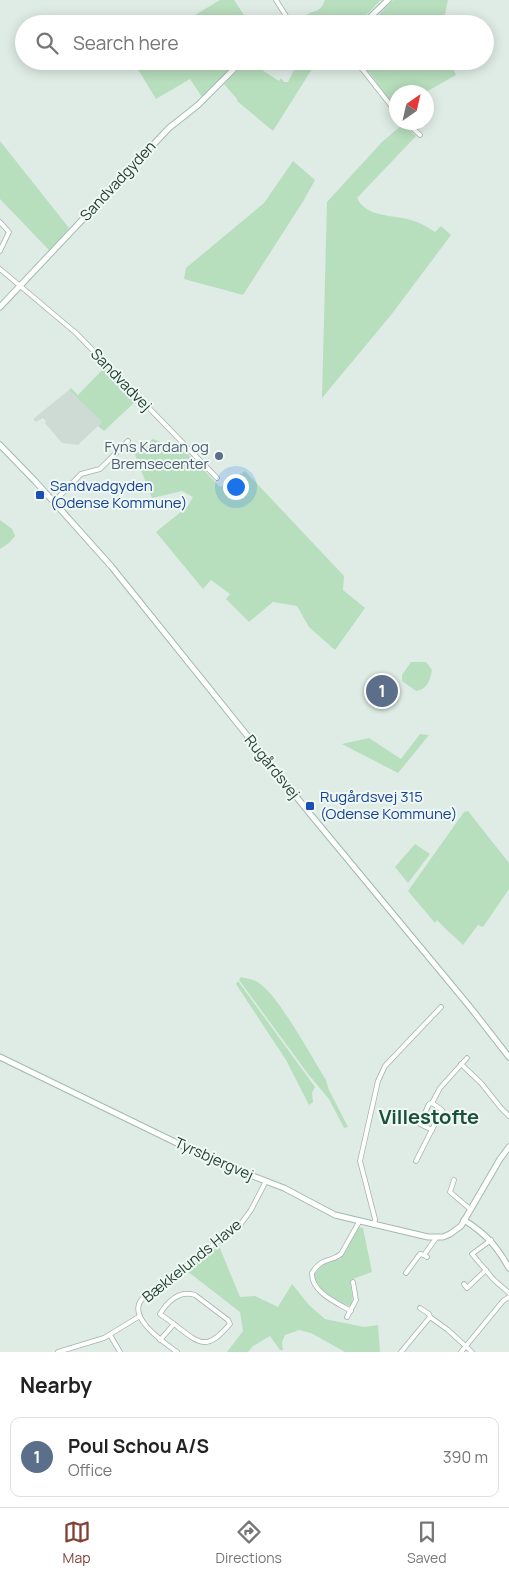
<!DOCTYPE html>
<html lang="en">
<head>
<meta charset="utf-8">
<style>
  body { margin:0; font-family:Manrope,sans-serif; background:#f6f6f6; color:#222 }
  .compass { position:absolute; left:389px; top:85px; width:45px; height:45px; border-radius:50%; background:#fff; box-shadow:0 2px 12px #0003; rotate:34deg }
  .you { position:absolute; left:235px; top:486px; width:18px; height:18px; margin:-12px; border:4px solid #fff; border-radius:50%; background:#1a73e8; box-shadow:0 0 0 8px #1a73e833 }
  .badge { display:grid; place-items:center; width:32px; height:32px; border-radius:50%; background:#834136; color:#fff; font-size:16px; font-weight:700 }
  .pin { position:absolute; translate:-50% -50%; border:2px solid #fff; box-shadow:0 1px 5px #0006 }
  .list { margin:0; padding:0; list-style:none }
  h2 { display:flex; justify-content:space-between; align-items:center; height:65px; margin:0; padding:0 20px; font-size:21px }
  h2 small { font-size:16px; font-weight:400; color:#767676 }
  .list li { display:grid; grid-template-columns:32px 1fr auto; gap:15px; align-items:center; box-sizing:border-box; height:80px; margin:0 10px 10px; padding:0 10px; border:1px solid #e0e0e0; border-radius:10px }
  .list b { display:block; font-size:19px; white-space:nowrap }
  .list p { margin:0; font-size:16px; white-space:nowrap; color:#767676 }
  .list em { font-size:16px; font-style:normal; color:#767676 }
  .icon { flex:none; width:28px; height:28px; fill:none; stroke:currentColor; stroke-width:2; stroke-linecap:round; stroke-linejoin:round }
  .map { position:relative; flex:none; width:509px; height:1352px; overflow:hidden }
  .search { position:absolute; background:#fff; box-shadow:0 2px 12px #0003; left:15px; right:15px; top:15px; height:55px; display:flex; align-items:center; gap:12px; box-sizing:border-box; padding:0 18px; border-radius:28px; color:#767676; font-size:19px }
  .sheet { height:155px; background:#fff }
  nav { display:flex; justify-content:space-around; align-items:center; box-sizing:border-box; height:70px; border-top:1px solid #e0e0e0; background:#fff; font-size:14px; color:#767676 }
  nav a { display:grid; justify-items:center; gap:2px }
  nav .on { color:#834136 }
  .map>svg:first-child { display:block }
  .built { fill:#cedbd4 }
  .green { fill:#b7debd }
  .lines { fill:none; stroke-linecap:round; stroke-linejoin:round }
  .street-casing { stroke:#a2b4ac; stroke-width:5.5 }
  .secondary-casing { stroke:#a0bbaf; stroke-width:7 }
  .street { stroke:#fff; stroke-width:4 }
  .secondary { stroke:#fff; stroke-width:5 }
  .service-dot { fill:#5c6f8a; stroke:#f0f8f3; stroke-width:2 }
  .transit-dot { fill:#1a4fb4; stroke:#f0f8f3; stroke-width:2 }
  .labels { text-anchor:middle; stroke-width:4; stroke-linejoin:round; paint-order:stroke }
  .street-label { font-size:15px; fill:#1f3d32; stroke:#f0f8f3 }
  .service-label { font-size:15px; fill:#4e5e75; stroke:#f0f8f3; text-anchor:end }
  .transit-label { font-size:15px; fill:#164399; stroke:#f0f8f3; text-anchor:start }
  .district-label { font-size:20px; font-weight:bold; fill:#1a503d; stroke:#f0f8f3 }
</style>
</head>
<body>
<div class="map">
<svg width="509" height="1352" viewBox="0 0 509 1352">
  <rect width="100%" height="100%" fill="#dfece5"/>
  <polygon class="built" points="69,390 102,422 78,445 62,443 45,423 46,421 43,418 36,422 33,419"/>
  <g class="green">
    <polygon points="220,0 234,0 250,24 180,24"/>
    <path d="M325,0H381L357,24H297C300,21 303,17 306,15C316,9 320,13 325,0Z"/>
    <polygon points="393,0 448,0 443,24 377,24 374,20"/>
    <polygon points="133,61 239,61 202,97 190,79 156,99"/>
    <polygon points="248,61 279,81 281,78 284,82 288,82 295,68 284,61 317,61 273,131 237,101 237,99 224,84"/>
    <polygon points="355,61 450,61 456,75 426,92 396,92 396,110 370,73"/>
    <path d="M403,124L416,136L357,198C367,219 395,214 414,221C421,223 429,228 435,232L441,226L451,235L391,315L322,398L327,202L382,142Z"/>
    <polygon points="0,141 69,228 50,251 0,199"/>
    <polygon points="293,161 315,180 304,200 243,295 184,279 186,268 264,203"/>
    <polygon points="105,367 137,400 104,431 98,426 102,422 69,390 71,388 78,395"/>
    <polygon points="153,439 187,453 220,487 245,471 344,576 343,590 365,608 335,650 309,627 297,606 273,602 249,622 226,599 230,594 211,580 203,589 156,532 188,506 193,497 182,491 152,498 135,455"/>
    <polygon points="0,520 12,529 15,536 9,543 0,549"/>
    <path d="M411,662H426L432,670C430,680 428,689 416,691L402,681V675Z"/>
    <polygon points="420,734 429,735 398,773 342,744 369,738 401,759"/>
    <path d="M468,811L509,863V889L483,927L478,925L463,945C454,936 446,930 437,920L435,923L408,891L464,812Z"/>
    <polygon points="415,844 430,854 408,883 395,867"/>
    <path d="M241,977C247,979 254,979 259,983C279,996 312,1058 326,1080L329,1090L348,1127L344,1128L329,1099L308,1074L239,980Z"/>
    <polygon points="238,981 315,1087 312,1093 313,1102 309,1105 286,1060 236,984"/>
    <path d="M359,1227L363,1228L372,1272L350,1280L353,1302L351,1306C335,1304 318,1289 314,1275L322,1265L340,1259Z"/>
    <polygon points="219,1246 240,1297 255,1296 278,1307 292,1284 309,1305 325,1319 364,1327 378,1325 380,1352 345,1352 311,1333 299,1330 285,1335 282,1342 283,1350 280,1350 270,1336 253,1346 248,1352 227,1352 243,1331 240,1312 187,1271"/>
  </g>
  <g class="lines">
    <defs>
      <g id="street">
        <polyline points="276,0 291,24"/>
        <polyline points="353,61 363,70 396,112"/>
        <polyline points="406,122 420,135"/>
        <polyline points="0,222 9,232 0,251"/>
        <polyline points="0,269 76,333 217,478"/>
        <polyline points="54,502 81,474 100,469 128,441"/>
        <polyline points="461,1064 481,1083 501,1108 509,1116"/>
        <polyline points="432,1130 420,1124 429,1104 432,1103 440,1088 467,1058"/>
        <polyline points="416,1161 442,1110 432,1103"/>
        <polyline points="454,1180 450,1192 470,1209"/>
        <polyline points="374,1225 375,1219 360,1161 378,1081 385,1066 441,1007"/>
        <polyline points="491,1240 472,1254 494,1280 509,1293"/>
        <polyline points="427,1257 424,1255 436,1238"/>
        <polyline points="406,1273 420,1254 424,1255"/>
        <polyline points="464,1284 467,1288 486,1270"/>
        <polyline points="420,1308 429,1314 430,1317"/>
        <path d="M351,1311C337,1303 311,1292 312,1273C323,1256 330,1263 341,1254L359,1222"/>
        <polyline points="347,1317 356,1300 353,1282"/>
        <polyline points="110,1335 120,1352"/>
        <path d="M160,1340L174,1324C200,1344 206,1352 230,1324L228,1320L195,1295C179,1290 168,1301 160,1314L174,1324"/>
        <polyline points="58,1352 104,1338 140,1316"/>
        <path d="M177,1352C163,1342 125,1316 143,1298L240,1225L251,1210L266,1181"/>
        <polyline points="401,1352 430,1317 448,1330 472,1352"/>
        <polyline points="461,1352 503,1301 509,1297"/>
      </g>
      <g id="secondary">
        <polyline points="363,24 388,0"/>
        <polyline points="0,307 169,128 198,105 242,61"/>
        <polyline points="0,445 35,481 111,566 311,815 470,1007 509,1057"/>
        <polyline points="0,1057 216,1162 284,1188 335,1215 428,1237 443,1237 450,1234 461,1226 500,1159 509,1147"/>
        <path d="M464,1220C486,1234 496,1245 509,1268"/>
      </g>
    </defs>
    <use href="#street" class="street-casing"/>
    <use href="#secondary" class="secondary-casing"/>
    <use href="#street" class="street"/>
    <use href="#secondary" class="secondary"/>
  </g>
  <circle class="service-dot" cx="219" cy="456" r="5"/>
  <g class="transit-dot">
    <rect x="35" y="490" width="10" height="10" rx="2.5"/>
    <rect x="305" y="801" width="10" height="10" rx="2.5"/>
  </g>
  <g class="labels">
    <g class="street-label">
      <text transform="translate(118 181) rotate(-47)" y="5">Sandvadgyden</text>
      <text transform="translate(121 380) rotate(46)" y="5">Sandvadvej</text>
      <text transform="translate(272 767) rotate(51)" y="5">Rugårdsvej</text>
      <text transform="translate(214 1159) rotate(24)" y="5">Tyrsbjergvej</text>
      <text transform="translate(192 1261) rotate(-39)" y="5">Bækkelunds Have</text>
    </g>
    <g class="service-label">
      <text x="209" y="452">Fyns Kardan og<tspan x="209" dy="17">Bremsecenter</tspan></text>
    </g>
    <g class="transit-label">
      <text x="50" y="491">Sandvadgyden<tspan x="50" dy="17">(Odense Kommune)</tspan></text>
      <text x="320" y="802">Rugårdsvej 315<tspan x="320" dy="17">(Odense Kommune)</tspan></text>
    </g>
    <g class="district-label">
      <text x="429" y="1124">Villestofte</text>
    </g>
  </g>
</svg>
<svg class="compass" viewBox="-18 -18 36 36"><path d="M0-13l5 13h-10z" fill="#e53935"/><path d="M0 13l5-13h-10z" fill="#767676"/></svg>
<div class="you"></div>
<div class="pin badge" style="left:382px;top:691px;background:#5c6f8a">1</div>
<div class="search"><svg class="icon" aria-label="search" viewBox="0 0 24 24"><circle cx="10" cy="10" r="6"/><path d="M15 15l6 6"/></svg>Search here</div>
</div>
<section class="sheet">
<h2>Nearby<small></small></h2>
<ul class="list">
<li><span class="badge" style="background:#5c6f8a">1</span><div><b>Poul Schou A/S</b><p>Office</p></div><em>390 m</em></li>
</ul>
</section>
<nav>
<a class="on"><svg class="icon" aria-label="map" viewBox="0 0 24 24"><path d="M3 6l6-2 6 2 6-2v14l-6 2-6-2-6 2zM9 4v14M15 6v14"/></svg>Map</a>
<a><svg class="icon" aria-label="directions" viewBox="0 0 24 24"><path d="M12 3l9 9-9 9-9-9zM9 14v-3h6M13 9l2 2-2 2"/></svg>Directions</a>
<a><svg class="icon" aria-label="saved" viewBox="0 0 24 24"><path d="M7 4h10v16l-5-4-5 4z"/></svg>Saved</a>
</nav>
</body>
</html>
